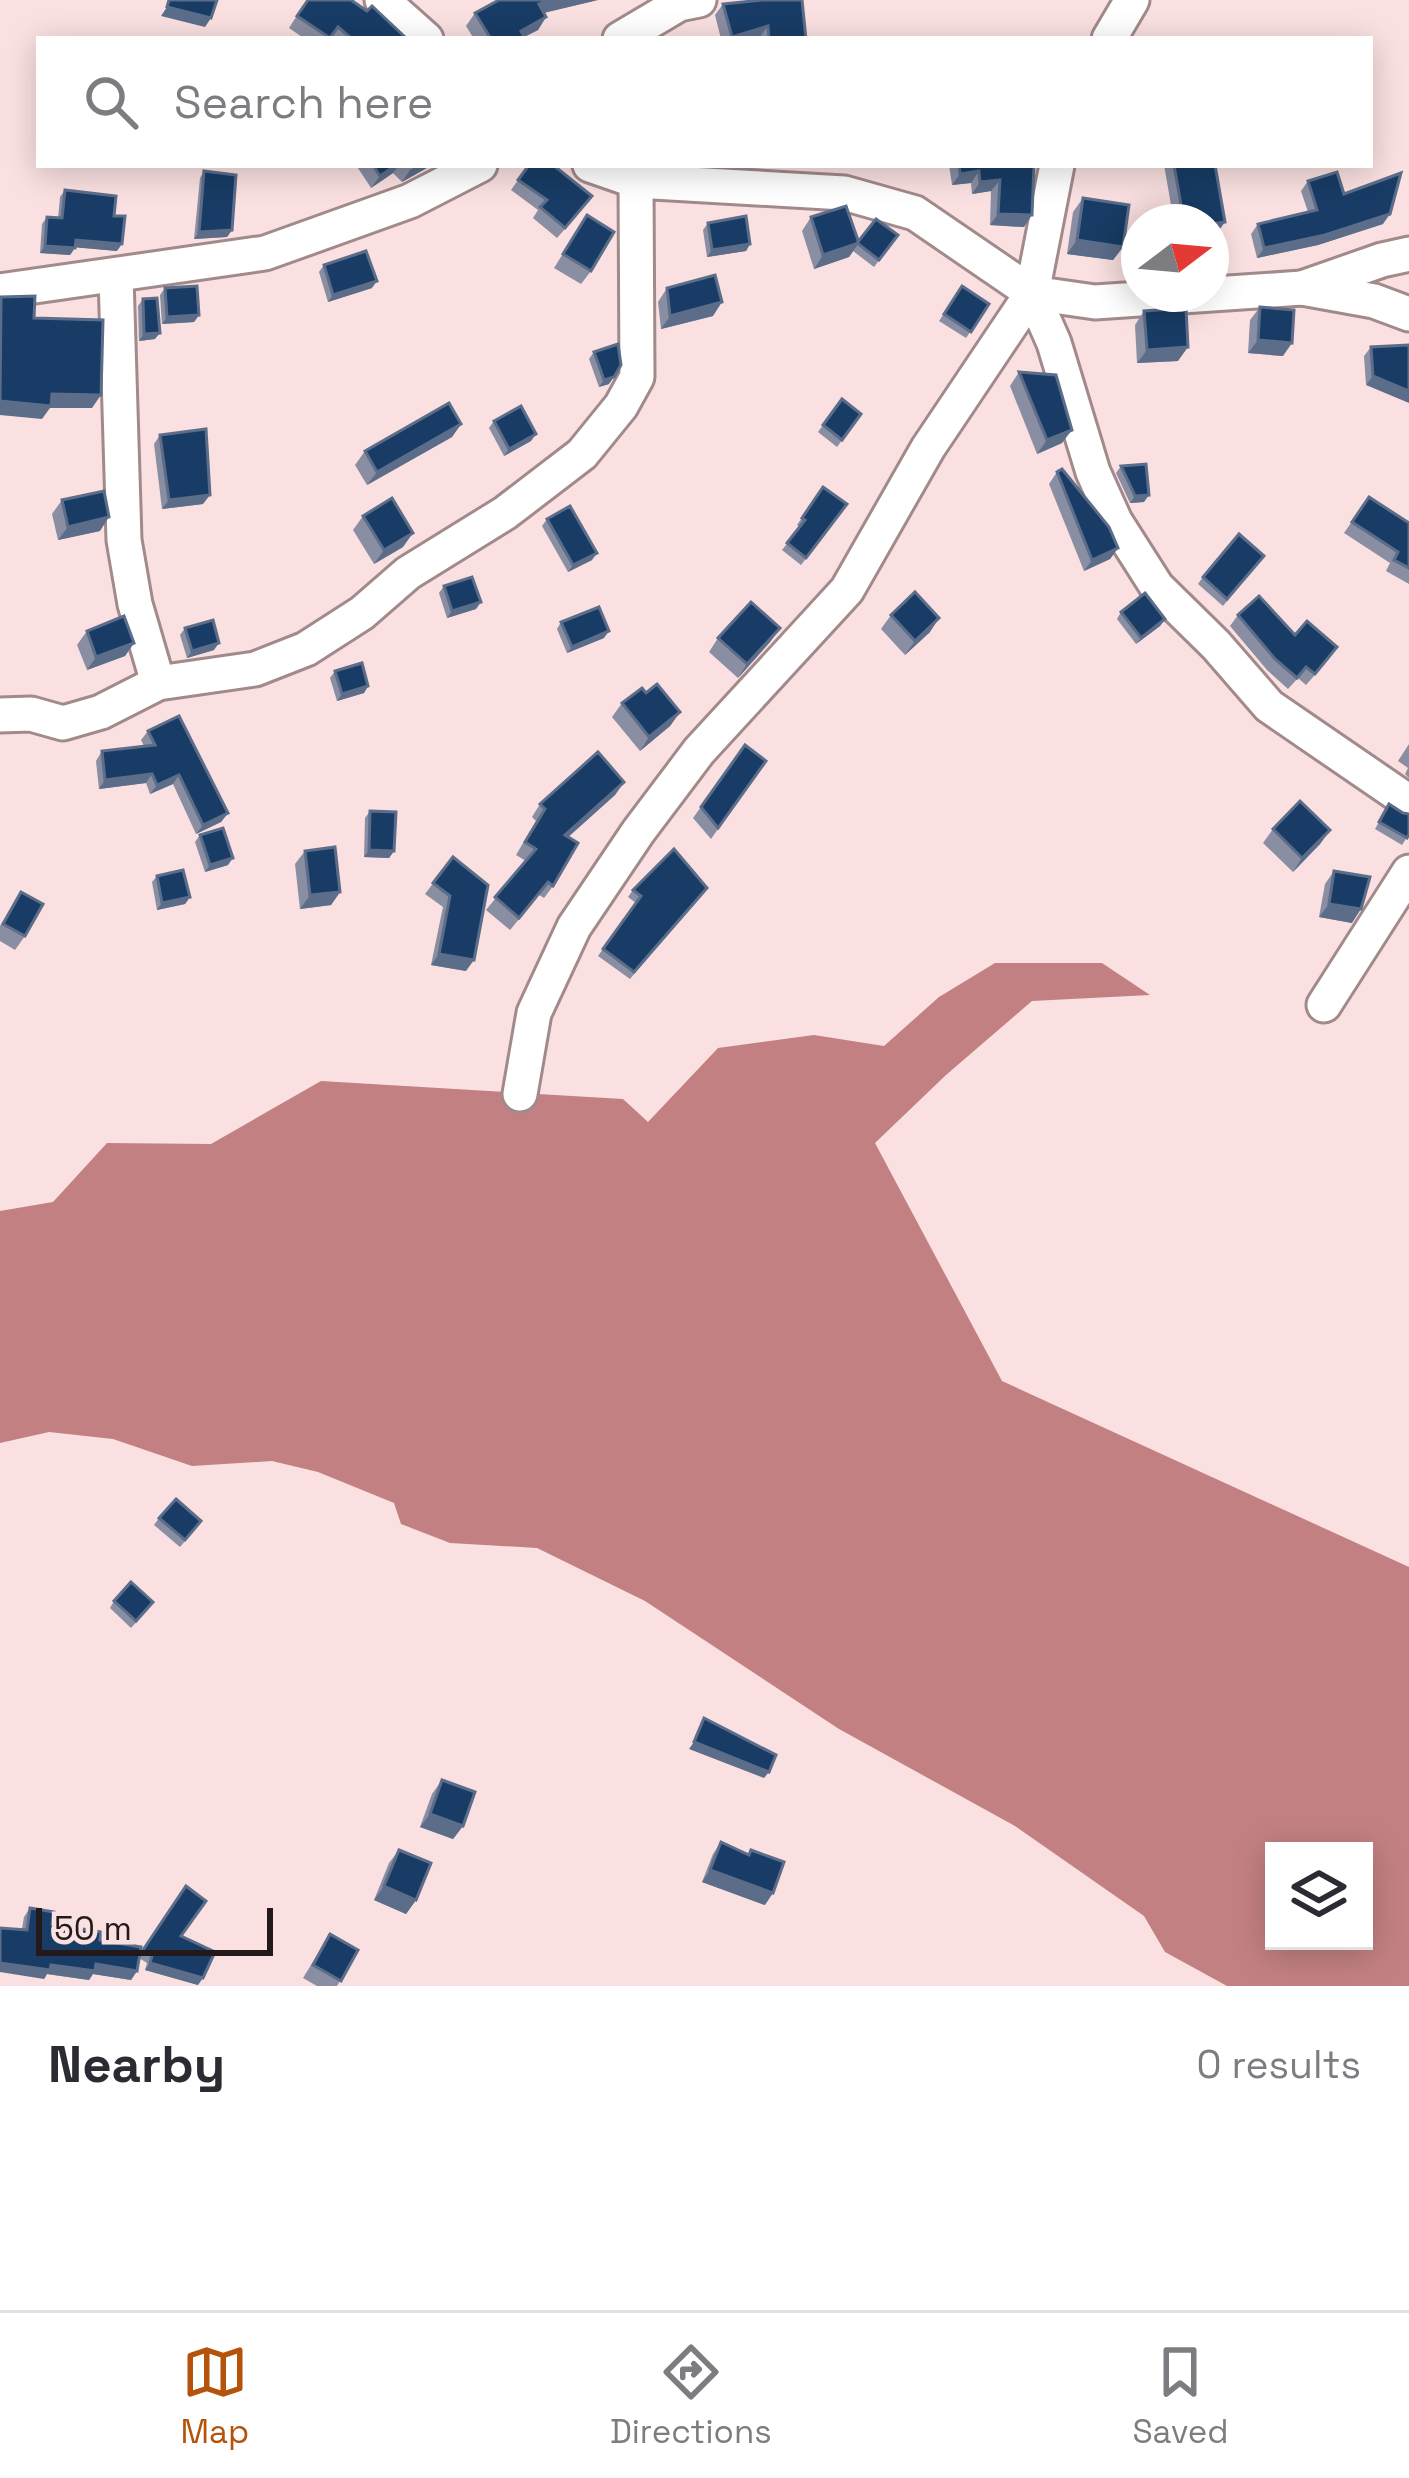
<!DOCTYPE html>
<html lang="en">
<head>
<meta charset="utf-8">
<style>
  body { margin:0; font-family:"Space Grotesk",sans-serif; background:#f2f2f3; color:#2b2b33 }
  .controls { position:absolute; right:36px; bottom:36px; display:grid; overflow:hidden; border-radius:0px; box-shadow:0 6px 30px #0003 }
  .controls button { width:108px; height:108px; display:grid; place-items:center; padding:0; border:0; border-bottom:3px solid #e1e1e2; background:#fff; color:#2b2b33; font:60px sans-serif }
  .compass { position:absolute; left:1121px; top:204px; width:108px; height:108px; border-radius:50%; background:#fff; box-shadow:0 6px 30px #0003; rotate:74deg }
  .scale { position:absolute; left:36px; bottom:30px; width:237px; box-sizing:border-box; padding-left:12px; border:6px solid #23191a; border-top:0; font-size:33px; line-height:42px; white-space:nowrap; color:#23191a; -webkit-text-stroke:9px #fae0e0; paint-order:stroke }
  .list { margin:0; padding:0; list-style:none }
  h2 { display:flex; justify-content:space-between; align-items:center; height:156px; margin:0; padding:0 48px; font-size:51px }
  h2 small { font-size:39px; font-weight:400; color:#7c7c81 }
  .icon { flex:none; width:66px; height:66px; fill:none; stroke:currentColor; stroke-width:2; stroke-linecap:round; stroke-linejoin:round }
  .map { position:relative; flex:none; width:1409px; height:1986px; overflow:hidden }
  .search { position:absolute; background:#fff; box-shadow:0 6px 30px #0003; left:36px; right:36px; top:36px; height:132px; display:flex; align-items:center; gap:30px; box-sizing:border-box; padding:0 42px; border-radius:0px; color:#7c7c81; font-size:45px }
  .sheet { height:324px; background:#fff }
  nav { display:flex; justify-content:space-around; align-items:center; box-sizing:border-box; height:168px; border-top:3px solid #e1e1e2; background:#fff; font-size:33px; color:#7c7c81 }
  nav a { display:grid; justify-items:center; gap:6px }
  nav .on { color:#b45309 }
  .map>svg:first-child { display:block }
  .water { fill:#c38082; fill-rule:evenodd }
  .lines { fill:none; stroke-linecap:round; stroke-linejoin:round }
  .minor-casing { stroke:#a28a8a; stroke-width:39 }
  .minor { stroke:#fff; stroke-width:33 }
  .wall { fill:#898ea2 }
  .shaded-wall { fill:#5c6d8a }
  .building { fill:#183c65; stroke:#5c6d8a; stroke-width:3 }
</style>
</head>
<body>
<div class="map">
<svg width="1409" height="1986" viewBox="0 0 1409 1986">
  <rect width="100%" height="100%" fill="#fae0e0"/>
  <path class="water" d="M995,963H1102L1150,995L1032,1001L946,1075L875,1143L1002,1381L1409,1567V1986H1227L1165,1952L1144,1916L1015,1826L839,1729L645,1601L537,1548L450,1543L401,1524L394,1503L318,1472L272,1461L192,1466L113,1439L49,1432L0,1443V1211L53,1202L107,1143L211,1144L321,1081L623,1099L648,1122L718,1048L814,1035L884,1046L939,997ZM1274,1851H1364V1941H1274Z"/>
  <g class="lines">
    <defs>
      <g id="minor">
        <polyline points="382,0 426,39"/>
        <polyline points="620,39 679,4 699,0"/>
        <polyline points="1109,39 1132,0"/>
        <polyline points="590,165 636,181 844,193 915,213 1032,293 1095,302 1302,288"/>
        <polyline points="1409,254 1382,260 1302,288 1374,301 1409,314"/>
        <polyline points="116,277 124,540 135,604 158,683"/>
        <polyline points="0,291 265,253 410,201 480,165"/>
        <polyline points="1032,293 1054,343 1093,472 1115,521 1157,587 1216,645 1269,706 1409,802"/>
        <polyline points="0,715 31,714 63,723 101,712 158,683 255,669 306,649 362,613 408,573 505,513 582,454 621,406 637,377 636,181"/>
        <polyline points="1324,1005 1409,872"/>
        <polyline points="520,1094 534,1013 574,927 638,832 699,751 847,590 928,448 1032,293 1057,165"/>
      </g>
    </defs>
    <use href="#minor" class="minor-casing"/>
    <use href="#minor" class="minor"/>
  </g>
  <g class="wall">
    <polygon points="307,0 407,39 305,39 289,28"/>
    <polygon points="598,0 544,13 546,17 538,30 524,37 525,39 474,39 466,26 475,13"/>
    <polygon points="723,4 806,39 721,39 715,15"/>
    <polygon points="356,165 432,165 402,182 393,173 371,188"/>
    <polygon points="529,165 584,207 557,238 533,218 538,210 511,190"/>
    <polygon points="949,165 1034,165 1024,227 990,225 991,191 972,194 971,183 952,185"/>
    <polygon points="1164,165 1215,165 1217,233 1211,234 1211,222 1174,222"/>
    <polygon points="204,171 232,230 227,237 194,239 200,178"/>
    <polygon points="1308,181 1344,194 1383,224 1318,245 1257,258 1251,234 1258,224 1308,212 1301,191"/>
    <polygon points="65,190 114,216 117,251 75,247 70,255 40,253 42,224 47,217 58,218 60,197"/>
    <polygon points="1083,198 1123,247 1113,260 1067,254 1073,212"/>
    <polygon points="587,215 591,271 581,284 554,268"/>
    <polygon points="811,217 858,242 898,235 874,267 853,251 849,257 814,269 802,231"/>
    <polygon points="708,223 750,244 746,251 707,257 703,230"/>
    <polygon points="324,265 372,288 328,302 319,272"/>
    <polygon points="962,286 989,304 966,338 939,321"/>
    <polygon points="165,288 199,315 194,322 162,324 160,295"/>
    <polygon points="667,288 713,316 661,329 658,302"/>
    <polygon points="143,299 155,339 139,341 138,306"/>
    <polygon points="1260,307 1283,356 1248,353 1250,320"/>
    <polygon points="1144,311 1178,361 1137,363 1135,325"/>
    <polygon points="1409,345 1366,385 1364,356 1371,347"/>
    <polygon points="594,352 609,384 599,387 589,359"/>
    <polygon points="1019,372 1062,443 1037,454 1010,386"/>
    <polygon points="842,399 861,414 837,447 818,432"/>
    <polygon points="494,421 531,441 504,456 489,428"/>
    <polygon points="461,424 452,437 367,485 355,465 365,451"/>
    <polygon points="160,435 203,504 162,509 154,444"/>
    <polygon points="1121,466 1144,502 1130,503 1116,473"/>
    <polygon points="1057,472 1118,548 1110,559 1084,571 1049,484"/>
    <polygon points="823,487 847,504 801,565 782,550 800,527 797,525"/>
    <polygon points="1369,497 1409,523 1409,584 1386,571 1390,563 1344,533"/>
    <polygon points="62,500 100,531 58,540 52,514"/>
    <polygon points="363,516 403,547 374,564 353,530"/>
    <polygon points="547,519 592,560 568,572 542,526"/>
    <polygon points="1264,556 1223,606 1198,584 1203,577"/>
    <polygon points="444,586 476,609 447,618 439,593"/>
    <polygon points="1121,612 1165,619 1160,626 1136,644 1117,619"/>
    <polygon points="891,615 930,632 905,655 881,629"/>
    <polygon points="1238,615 1295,635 1329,659 1306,685 1298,678 1288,689 1267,670 1230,626"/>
    <polygon points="561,622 604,638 567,653 557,629"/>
    <polygon points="185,628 214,650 187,658 180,635"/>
    <polygon points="780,628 770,642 738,678 709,652 718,638"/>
    <polygon points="87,631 134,643 125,656 87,670 77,645"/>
    <polygon points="335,671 368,686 364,693 337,701 330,678"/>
    <polygon points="646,693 680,712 670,726 640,751 612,717 622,703"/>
    <polygon points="148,731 228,813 221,822 196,834 173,784 150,794 146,783 99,789 96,761 102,751 144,746 141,740"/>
    <polygon points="1409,744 1409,778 1405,774 1408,768 1398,761"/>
    <polygon points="745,745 766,761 711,839 693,818"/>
    <polygon points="624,782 615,795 568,837 553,886 544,898 539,895 510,930 486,910 526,861 516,855 536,821 532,817 540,804"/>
    <polygon points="1389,804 1409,834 1402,845 1375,829"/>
    <polygon points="370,811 394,851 389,858 364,857 365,818"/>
    <polygon points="1273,829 1330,830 1320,844 1293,872 1263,843"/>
    <polygon points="200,835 228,865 205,872 195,842"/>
    <polygon points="305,851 340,892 331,905 300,909 295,864"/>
    <polygon points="453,857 466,971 431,965 443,907 425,894"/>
    <polygon points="1334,871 1352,923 1319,917 1325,884"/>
    <polygon points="157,876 190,897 185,904 157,910 152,882"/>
    <polygon points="707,888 630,979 598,956 636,903 628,897 633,890"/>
    <polygon points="21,892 25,936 15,950 0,941 0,926"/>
    <polygon points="159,1518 196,1528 180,1547 154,1525"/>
    <polygon points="114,1601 148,1609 131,1628 110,1608"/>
    <polygon points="442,1780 463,1826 453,1839 420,1827 432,1794"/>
    <polygon points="721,1842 748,1854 751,1850 765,1905 702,1882 713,1854"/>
    <polygon points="399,1850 416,1900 406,1914 374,1900 389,1863"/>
    <polygon points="186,1886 181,1936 198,1985 145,1970 147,1963 139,1958 137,1971 131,1980 93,1974 89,1980 47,1974 44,1979 22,1929 24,1917 30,1908 52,1924 140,1953"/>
    <polygon points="330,1934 358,1950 337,1986 317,1986 303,1978"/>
  </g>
  <g class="shaded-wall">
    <polygon points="554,0 598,0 530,16 539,4"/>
    <polygon points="167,7 211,18 205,27 161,16"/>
    <polygon points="546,17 538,30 520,39 521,31"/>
    <polygon points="768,26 759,38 730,39 732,37"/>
    <polygon points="396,165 399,165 393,173 371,188 380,176"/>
    <polygon points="419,165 432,165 402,182 410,170"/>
    <polygon points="979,171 971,183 952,185 960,174"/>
    <polygon points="1000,180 991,191 972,194 980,182"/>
    <polygon points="998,214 1032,215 1024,227 990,225"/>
    <polygon points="1390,214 1383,224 1318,245 1257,258 1264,248"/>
    <polygon points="1225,222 1217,233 1211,234 1211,224"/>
    <polygon points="232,230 227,237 194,239 199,232"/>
    <polygon points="76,240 122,244 117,251 71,247"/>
    <polygon points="1077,240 1123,247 1113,260 1067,254"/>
    <polygon points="859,243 849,257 814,269 823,255"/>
    <polygon points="750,244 746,251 707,257 712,250"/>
    <polygon points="45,246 75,248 70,255 40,253"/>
    <polygon points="377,281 372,288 328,302 333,295"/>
    <polygon points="722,302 713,316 661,329 670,316"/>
    <polygon points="199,315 194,322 162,324 167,317"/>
    <polygon points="160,333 155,339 139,341 144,334"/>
    <polygon points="1258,340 1292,343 1283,356 1248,353"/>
    <polygon points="1188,347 1178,361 1137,363 1147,350"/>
    <polygon points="1373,376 1409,391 1409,403 1366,385"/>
    <polygon points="614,377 609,384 599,387 604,380"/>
    <polygon points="52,394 101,395 92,408 50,408 42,419 0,415 0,401"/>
    <polygon points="461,424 452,437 367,485 377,472"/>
    <polygon points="1072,430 1062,443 1037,454 1047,440"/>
    <polygon points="536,434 531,441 504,456 509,449"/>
    <polygon points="210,495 203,504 162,509 169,500"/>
    <polygon points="1149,495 1144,502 1130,503 1135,496"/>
    <polygon points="109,517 100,531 58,540 68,527"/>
    <polygon points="413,533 403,547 374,564 384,550"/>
    <polygon points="1118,548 1110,559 1084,571 1092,560"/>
    <polygon points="597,553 592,560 568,572 573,565"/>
    <polygon points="481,602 476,609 447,618 452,611"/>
    <polygon points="939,618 930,632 905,655 915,641"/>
    <polygon points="1165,619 1160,626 1136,644 1141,638"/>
    <polygon points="780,628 770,642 738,678 747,664"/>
    <polygon points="609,631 604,638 567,653 572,647"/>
    <polygon points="134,643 125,656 87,670 96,657"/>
    <polygon points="219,643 214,650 187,658 192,651"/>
    <polygon points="368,686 364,693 337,701 342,694"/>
    <polygon points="680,712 670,726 640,751 649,737"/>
    <polygon points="152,774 146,783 99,789 105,780"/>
    <polygon points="179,775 173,784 150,794 157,785"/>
    <polygon points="624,782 615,795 556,848 565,835"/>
    <polygon points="228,813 221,822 196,834 203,825"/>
    <polygon points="1330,830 1320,844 1293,872 1302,858"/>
    <polygon points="369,850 394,851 389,858 364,857"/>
    <polygon points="233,858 228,865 205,872 210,865"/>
    <polygon points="340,892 331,905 300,909 310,895"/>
    <polygon points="190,897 185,904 157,910 162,903"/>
    <polygon points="1329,904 1361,909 1352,923 1319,917"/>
    <polygon points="439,954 474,960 466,971 431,965"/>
    <polygon points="694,1742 769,1772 764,1778 689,1749"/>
    <polygon points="430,1814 463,1826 453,1839 420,1827"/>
    <polygon points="710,1870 773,1893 765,1905 702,1882"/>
    <polygon points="384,1886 416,1900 406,1914 374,1900"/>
    <polygon points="0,1963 96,1964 137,1971 131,1980 93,1974 89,1980 47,1974 44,1979 0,1972"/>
    <polygon points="150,1963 203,1978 198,1985 145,1970"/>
  </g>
  <g class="building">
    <polygon points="169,0 217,0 211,18 167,7"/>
    <polygon points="308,0 351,0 367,11 372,6 407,39 352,39 338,27 330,38 297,16"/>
    <polygon points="499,0 554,0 539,4 546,17 521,31 525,39 491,39 475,13"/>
    <polygon points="762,0 802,0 806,39 769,39 768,26 732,37 723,4"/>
    <polygon points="373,165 396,165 380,176"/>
    <polygon points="529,165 553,165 592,196 565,228 540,207 547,200 518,180"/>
    <polygon points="959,165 1034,165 1032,215 998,214 1000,180 980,182 979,171 960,174"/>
    <polygon points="1174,165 1215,165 1225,222 1211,224 1211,222 1184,222"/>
    <polygon points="204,171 236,175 232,230 199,232"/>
    <polygon points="1337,172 1344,194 1401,173 1390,214 1325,235 1264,248 1258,224 1317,210 1308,181"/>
    <polygon points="65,190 116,196 114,216 125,216 122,244 76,240 75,248 45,246 47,217 62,218"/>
    <polygon points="1083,198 1129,205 1123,247 1077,240"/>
    <polygon points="846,206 859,243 823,255 811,217"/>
    <polygon points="587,215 614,232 591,271 563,254"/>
    <polygon points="746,216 750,244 712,250 708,223"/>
    <polygon points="876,219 898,235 879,260 857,243"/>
    <polygon points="366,251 377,281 333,295 324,265"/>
    <polygon points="715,275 722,302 670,316 667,288"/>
    <polygon points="197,286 199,315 167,317 165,288"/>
    <polygon points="962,286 989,304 971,332 944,314"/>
    <polygon points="35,296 34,318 103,320 101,395 52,394 51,406 0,401 1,297"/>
    <polygon points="157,298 160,333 144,334 143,299"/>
    <polygon points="1260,307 1294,310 1292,343 1258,340"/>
    <polygon points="1186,308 1188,347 1147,350 1144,311"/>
    <polygon points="618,344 621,365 614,377 604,380 594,352"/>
    <polygon points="1409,345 1409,391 1373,376 1371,347"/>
    <polygon points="1019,372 1056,375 1072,430 1047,440"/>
    <polygon points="842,399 861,414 842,440 823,425"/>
    <polygon points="449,403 461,424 377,472 365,451"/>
    <polygon points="521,406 536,434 509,449 494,421"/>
    <polygon points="206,429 210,495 169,500 160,435"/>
    <polygon points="1146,464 1149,495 1135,496 1121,466"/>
    <polygon points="1062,469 1109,527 1118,548 1092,560 1057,472"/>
    <polygon points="823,487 847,504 806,558 787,543 805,520 802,518"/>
    <polygon points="104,491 109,517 68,527 62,500"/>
    <polygon points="1369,497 1409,523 1409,568 1394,560 1398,552 1352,522"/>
    <polygon points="392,498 413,533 384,550 363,516"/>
    <polygon points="570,506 597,553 573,565 547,519"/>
    <polygon points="1239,534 1264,556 1227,599 1203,577"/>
    <polygon points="472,577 481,602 452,611 444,586"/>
    <polygon points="915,592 939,618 915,641 891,615"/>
    <polygon points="1145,593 1165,619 1141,638 1121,612"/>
    <polygon points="1259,596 1295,635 1307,621 1337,647 1315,674 1306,667 1297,678 1275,659 1238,615"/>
    <polygon points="751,602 780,628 747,664 718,638"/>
    <polygon points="599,607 609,631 572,647 561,622"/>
    <polygon points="124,616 134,643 96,657 87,631"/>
    <polygon points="213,620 219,643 192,651 185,628"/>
    <polygon points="362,663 368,686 342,694 335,671"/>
    <polygon points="657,684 680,712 649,737 622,703 642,688 646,693"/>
    <polygon points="179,716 228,813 203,825 179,775 157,785 152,774 105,780 102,751 155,745 148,731"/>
    <polygon points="745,745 766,761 718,828 701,807"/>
    <polygon points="598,752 624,782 565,835 578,843 553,886 548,882 519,918 495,897 536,849 525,842 545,809 540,804"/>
    <polygon points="1300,801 1330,830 1302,858 1273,829"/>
    <polygon points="1389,804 1403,813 1409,814 1409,834 1407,838 1379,822"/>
    <polygon points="370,811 396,812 394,851 369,850"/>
    <polygon points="223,828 233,858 210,865 200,835"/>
    <polygon points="335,847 340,892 310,895 305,851"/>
    <polygon points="674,849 707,888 634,972 603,949 641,896 633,890"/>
    <polygon points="453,857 488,885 474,960 439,954 450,896 433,883"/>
    <polygon points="183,870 190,897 162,903 157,876"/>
    <polygon points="1334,871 1370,877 1361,909 1329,904"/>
    <polygon points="21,892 43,904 25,936 3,924"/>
    <polygon points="176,1499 201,1521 185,1540 159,1518"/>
    <polygon points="131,1582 153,1602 136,1621 114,1601"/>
    <polygon points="704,1718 776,1755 769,1772 694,1742"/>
    <polygon points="442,1780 475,1792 463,1826 430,1814"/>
    <polygon points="721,1842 749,1855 751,1850 784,1862 773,1893 710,1870"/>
    <polygon points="399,1850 431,1863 416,1900 384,1886"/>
    <polygon points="186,1886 206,1901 181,1936 215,1952 203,1978 150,1963 152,1956 143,1950"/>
    <polygon points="30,1908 54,1912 52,1924 101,1932 100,1940 141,1947 137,1971 96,1964 95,1971 51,1965 50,1970 0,1963 0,1928 27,1930"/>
    <polygon points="330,1934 358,1950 341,1981 313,1965"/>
  </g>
</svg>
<div class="controls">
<button><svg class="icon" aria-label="layers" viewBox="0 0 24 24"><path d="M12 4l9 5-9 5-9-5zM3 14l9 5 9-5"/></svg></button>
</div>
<svg class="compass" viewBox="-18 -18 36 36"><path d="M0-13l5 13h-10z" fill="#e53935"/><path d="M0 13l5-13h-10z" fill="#7c7c81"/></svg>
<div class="scale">50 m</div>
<div class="search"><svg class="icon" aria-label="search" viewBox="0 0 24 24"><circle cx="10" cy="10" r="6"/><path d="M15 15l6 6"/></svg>Search here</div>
</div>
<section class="sheet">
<h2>Nearby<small>0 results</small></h2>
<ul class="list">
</ul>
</section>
<nav>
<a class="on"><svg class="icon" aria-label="map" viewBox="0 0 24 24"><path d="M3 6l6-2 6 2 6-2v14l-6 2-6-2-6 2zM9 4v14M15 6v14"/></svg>Map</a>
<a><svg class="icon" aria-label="directions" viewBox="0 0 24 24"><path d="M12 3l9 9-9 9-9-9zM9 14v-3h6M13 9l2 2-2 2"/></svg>Directions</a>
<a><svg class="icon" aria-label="saved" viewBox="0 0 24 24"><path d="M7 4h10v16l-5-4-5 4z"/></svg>Saved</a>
</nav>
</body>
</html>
